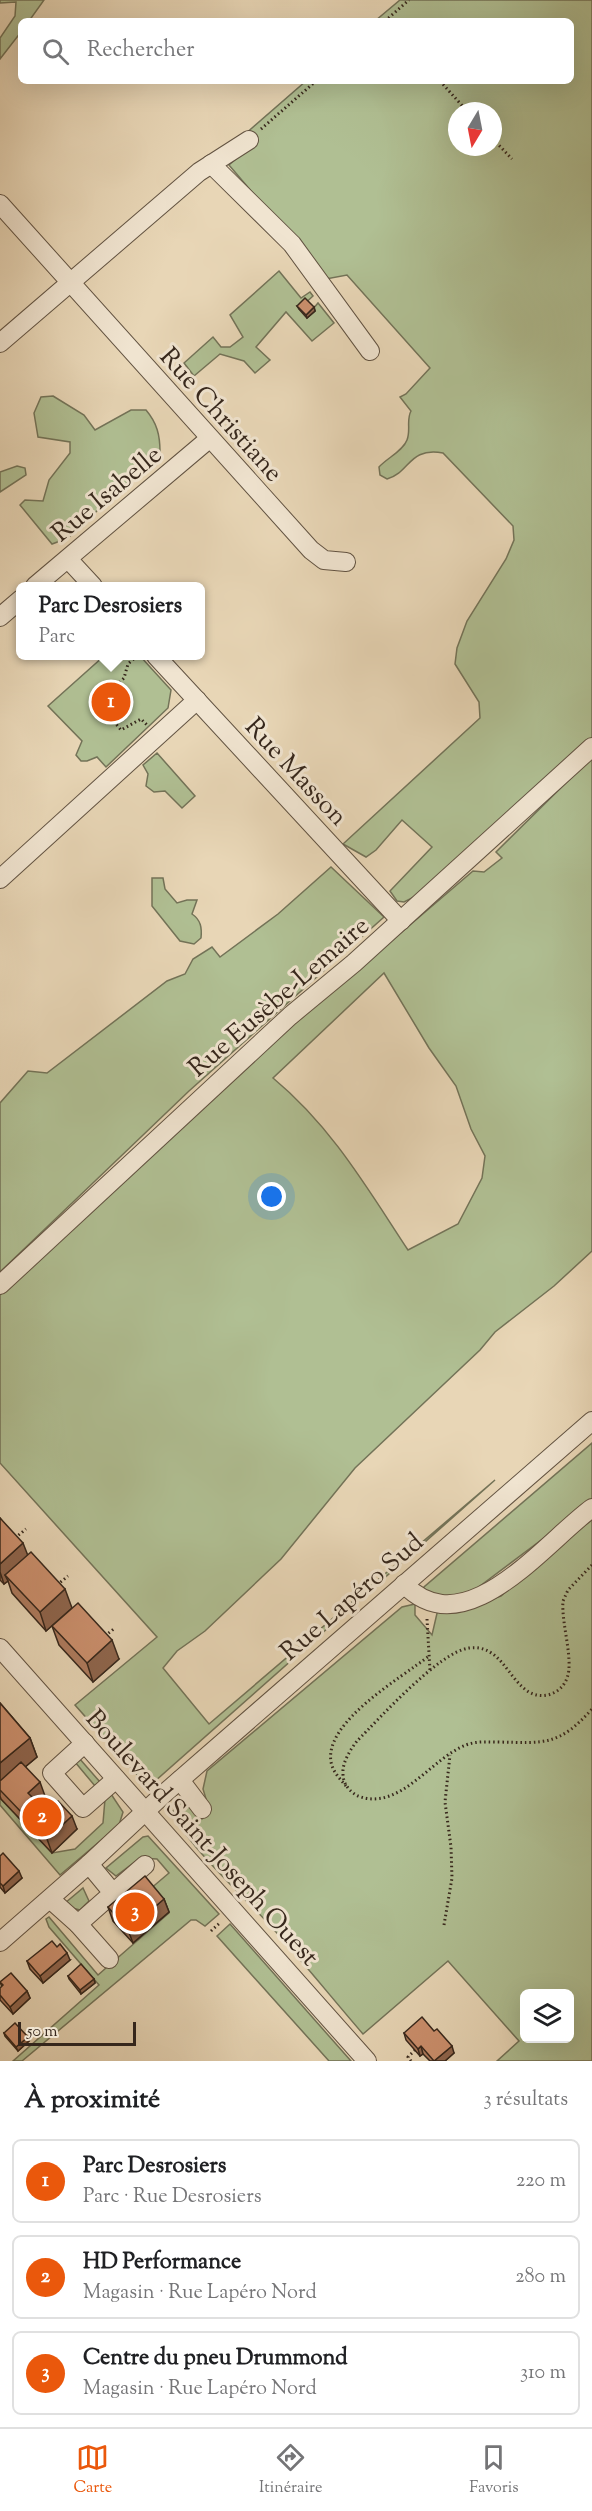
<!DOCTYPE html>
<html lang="fr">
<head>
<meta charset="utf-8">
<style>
  body { margin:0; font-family:"Sorts Mill Goudy",serif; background:#f6f6f6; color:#202124 }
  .controls { position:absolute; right:18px; bottom:18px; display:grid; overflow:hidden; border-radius:9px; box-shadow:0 6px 24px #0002 }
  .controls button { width:54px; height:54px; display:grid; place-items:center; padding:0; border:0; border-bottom:2px solid #e0e0e0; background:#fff; color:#202124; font:30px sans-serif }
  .compass { position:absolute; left:448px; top:102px; width:54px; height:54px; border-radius:50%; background:#fff; box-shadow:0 6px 24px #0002; rotate:190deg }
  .scale { position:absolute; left:18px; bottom:15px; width:118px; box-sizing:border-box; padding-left:6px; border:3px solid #36271c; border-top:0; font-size:16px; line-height:21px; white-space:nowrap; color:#36271c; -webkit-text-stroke:4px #f0e4d0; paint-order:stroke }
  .you { position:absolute; left:272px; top:1197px; width:21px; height:21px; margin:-15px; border:4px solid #fff; border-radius:50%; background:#1a73e8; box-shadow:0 0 0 9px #1a73e833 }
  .badge { display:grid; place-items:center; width:39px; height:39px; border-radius:50%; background:#ea580c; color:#fff; font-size:20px; font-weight:700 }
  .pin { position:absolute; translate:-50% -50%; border:3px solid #fff; box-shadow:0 2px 6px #0006 }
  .popup { position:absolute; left:16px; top:582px; width:189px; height:78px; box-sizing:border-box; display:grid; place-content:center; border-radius:9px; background:#fff; filter:drop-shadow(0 2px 4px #0005); font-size:20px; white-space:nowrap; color:#757577 }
  .popup b { font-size:22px; color:#202124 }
  .popup::after { content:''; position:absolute; left:50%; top:100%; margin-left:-12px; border:12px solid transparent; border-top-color:#fff }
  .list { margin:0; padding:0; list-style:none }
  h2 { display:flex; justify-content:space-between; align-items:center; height:78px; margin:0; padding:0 24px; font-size:26px }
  h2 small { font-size:20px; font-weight:400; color:#757577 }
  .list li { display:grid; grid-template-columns:39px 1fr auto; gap:18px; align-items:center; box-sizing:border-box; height:84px; margin:0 12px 12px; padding:0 12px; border:2px solid #e0e0e0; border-radius:9px }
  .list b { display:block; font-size:22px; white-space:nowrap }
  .list p { margin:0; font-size:20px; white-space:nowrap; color:#757577 }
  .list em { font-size:20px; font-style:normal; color:#757577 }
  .icon { flex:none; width:33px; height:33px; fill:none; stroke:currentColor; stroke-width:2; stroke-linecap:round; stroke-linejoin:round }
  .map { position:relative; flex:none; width:592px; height:2061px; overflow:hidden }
  .search { position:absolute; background:#fff; box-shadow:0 6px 24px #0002; left:18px; right:18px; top:18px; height:66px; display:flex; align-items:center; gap:15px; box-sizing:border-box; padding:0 21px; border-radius:9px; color:#757577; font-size:22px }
  .sheet { height:366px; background:#fff }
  nav { display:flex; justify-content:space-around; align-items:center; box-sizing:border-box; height:84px; border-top:2px solid #e0e0e0; background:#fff; font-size:16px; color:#757577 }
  nav a { display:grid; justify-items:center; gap:3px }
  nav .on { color:#ea580c }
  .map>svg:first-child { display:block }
  .green { fill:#b0bf93; stroke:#737358; stroke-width:1.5; fill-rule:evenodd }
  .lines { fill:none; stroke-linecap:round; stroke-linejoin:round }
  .minor-casing { stroke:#625342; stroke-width:20 }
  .path { stroke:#36271c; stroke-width:3; stroke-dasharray:1.5 3; stroke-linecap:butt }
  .minor { stroke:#f0e4d0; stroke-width:18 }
  .wall { fill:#af7c5f; stroke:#36271c; stroke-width:1.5 }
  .shaded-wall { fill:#8f654d; stroke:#36271c; stroke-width:1.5 }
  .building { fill:#cc906e; stroke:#36271c; stroke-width:1.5 }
  .labels { text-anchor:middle; stroke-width:6; stroke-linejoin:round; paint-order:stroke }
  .street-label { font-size:26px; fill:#36271c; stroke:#f0e4d0 }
</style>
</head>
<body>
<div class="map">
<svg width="592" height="2061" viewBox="0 0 592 2061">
  <rect width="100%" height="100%" fill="#e8d6b6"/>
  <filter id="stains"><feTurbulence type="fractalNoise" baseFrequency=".00333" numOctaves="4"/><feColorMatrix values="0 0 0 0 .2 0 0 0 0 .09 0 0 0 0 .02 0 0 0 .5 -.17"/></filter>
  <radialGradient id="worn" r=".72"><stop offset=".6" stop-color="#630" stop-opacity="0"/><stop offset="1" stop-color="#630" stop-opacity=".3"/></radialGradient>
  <g class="green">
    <polygon points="0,0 44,0 29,21 21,21 21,32 0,59 0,38 15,16 16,2 0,3"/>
    <path d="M400,0H592V739L416,896L404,902L397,901L390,891L432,847L402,820L376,850L366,857L343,844L480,718L479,702L455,664L457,648L467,621L506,559L514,540L513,526L443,453C408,447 411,472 387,479L380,475L379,467C387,458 403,451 407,440C411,430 406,420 411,411L400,397L406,394L430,368L347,275L326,279L229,165L252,145L244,135L306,81H571V21H375ZM457,111H493V147H457Z"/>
    <polygon points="279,271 301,298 310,292 313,296 299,309 307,318 315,311 313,309 318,303 334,323 312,341 286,312 256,347 270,360 255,373 244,361 220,354 194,376 184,363 213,337 221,347 230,347 243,337 230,315"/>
    <path d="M53,396L84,415L95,430L131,410H146C157,423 160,435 160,452L68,538L52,544L20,505L25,500L43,501L49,480L70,453V442L38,437L34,413L41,397Z"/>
    <polygon points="17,466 25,468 26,475 0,492 0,472"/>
    <polygon points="104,656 140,656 171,690 168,708 106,767 97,757 87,761 81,761 76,755 82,741 48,706"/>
    <polygon points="157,753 195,796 182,808 165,791 154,792 146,786 148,774 143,765"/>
    <path d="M592,757V1251L554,1286L495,1332L480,1350L355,1468L281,1559L205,1631L177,1651L163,1668L209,1724L495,1480L154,1782H146L139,1777L75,1705L157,1637L0,1463V1295L244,1067L473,871L484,872L502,858L496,852ZM384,973L429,1048L456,1086L471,1129L485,1156L482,1178L458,1224L408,1250C367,1188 332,1127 273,1078Z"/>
    <polygon points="331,867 384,917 189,1091 0,1272 0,1103 28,1071 47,1073 167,981 185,974 193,959 212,947 220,957 278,914"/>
    <path d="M152,878H163L165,889L177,903L187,900H197L192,914C201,920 202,928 201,938L194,944L180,941L152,906Z"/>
    <polygon points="592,1443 592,1502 468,1595 446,1600 423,1594 424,1587"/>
    <path d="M592,1514V2061H497L519,2041L448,1961L363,2034C331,1997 300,1958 267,1922C246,1899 179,1837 173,1811L185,1799L202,1819L210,1812L203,1789L207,1771L402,1607L415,1604V1615L432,1635L438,1609L471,1605L501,1596ZM524,1994H570V2038H524Z"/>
    <polygon points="79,1758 100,1782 95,1786 75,1762"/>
    <polygon points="111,1794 123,1812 119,1825 60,1875 0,1805 0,1798 52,1853 75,1849 103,1823 105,1799"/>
    <polygon points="148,1836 219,1914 205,1926 196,1920 191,1920 22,2061 13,2061 99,1985 49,1927 46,1919 49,1917 98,1975 169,1913 149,1890 169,1873 157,1859 140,1858 116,1876 106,1868 143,1837"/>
    <polygon points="83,1888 89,1901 80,1910 68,1907 65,1903"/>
    <polygon points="230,1924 351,2061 329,2061 217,1936"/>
  </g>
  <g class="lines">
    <defs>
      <g id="minor">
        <polyline points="211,164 292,244 370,351"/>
        <polyline points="0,204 311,550 324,560 346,562"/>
        <polyline points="0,343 199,172 249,140"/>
        <polyline points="68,559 93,586"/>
        <polyline points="35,586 209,439"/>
        <polyline points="0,617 21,599"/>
        <polyline points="156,656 401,921"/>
        <polyline points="0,879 197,700"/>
        <polyline points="0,1285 290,1016 354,963 592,747"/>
        <path d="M404,1584C465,1648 545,1542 592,1508"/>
        <polyline points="0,1648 367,2061"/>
        <polyline points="85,1743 52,1773 83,1808 116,1779"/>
        <polyline points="180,1780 202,1809"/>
        <polyline points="113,1893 145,1865"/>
        <polyline points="50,1899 78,1924 113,1893 89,1864"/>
        <polyline points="78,1924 109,1959"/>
        <polyline points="0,1942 89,1864 166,1792 592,1421"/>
      </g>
    </defs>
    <use href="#minor" class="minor-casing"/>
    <g class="path">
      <polyline points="385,21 409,0"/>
      <polyline points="440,81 467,111"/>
      <polyline points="261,129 316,81"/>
      <polyline points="493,139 512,159"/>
      <polyline points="137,656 128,664 124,678 108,694 102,692 95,699 121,730 141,719 147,725"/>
      <polyline points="15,1538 26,1529"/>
      <path d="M592,1565L568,1590L563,1601C561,1623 574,1660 567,1678C561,1695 540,1701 526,1690C507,1676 499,1644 469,1648C439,1652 380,1718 357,1741C350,1750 342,1763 343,1774C343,1784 350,1792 358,1796C400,1812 431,1758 466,1745C476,1741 487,1742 498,1742C545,1743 559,1746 592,1709"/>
      <polyline points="57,1585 68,1576"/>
      <polyline points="427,1619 430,1671"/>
      <polyline points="105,1636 115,1628"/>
      <path d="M346,1786C340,1779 333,1772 331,1762C324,1722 401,1678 429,1656"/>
      <polyline points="444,1925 452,1878 451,1847 445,1802 450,1755"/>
      <polyline points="211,1931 221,1922"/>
      <polyline points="411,2061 408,2057 415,2050"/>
    </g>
    <use href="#minor" class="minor"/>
  </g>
  <g class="wall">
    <polygon points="297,306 314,307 315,311 307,318 299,309"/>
    <polygon points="0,1518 27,1555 72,1608 46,1631 12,1593 8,1581 4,1584 0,1580"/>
    <polygon points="52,1626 119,1659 93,1682 59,1645"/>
    <polygon points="0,1703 30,1738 37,1757 25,1767 45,1796 40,1800 47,1811 77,1829 52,1853 1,1799 0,1796"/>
    <polygon points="0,1856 22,1878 5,1893 0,1887"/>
    <polygon points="164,1899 169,1912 133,1943 113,1921 108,1907"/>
    <polygon points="70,1960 43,1983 30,1969 27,1961"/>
    <polygon points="68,1976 94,1979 95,1983 81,1994 69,1979"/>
    <polygon points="0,1982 27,1991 30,1998 13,2014 0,2000 0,1988 2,1987"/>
    <polygon points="434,2031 454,2053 445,2061 430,2061 423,2054 420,2056 406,2040 404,2033"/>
    <polygon points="4,2033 29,2041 18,2051 5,2036"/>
  </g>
  <g class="shaded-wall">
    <polygon points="314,307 315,311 307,318 306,315"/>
    <polygon points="23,1543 30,1561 5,1575 8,1581 4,1584 0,1572 0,1564"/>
    <polygon points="65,1589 72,1608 46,1631 40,1612"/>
    <polygon points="112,1640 119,1659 93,1682 87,1663"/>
    <polygon points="30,1738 37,1757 0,1788 0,1763"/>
    <polygon points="40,1782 45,1796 33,1807 28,1793"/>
    <polygon points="72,1816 77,1829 52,1853 47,1839"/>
    <polygon points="19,1871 22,1878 5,1893 3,1886"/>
    <polygon points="164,1899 169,1912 133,1943 128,1930"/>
    <polygon points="67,1953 70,1960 43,1983 40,1976"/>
    <polygon points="94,1979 95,1983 81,1994 80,1990"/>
    <polygon points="27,1991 30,1998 13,2014 10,2007"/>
    <polygon points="28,2037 29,2041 18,2051 16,2047"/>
    <polygon points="421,2046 423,2054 420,2056 418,2049"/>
    <polygon points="452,2046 454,2053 445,2061 434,2061"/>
  </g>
  <g class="building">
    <polygon points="305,298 314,307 306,315 297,306"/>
    <polygon points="0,1518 23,1543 0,1564"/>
    <polygon points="31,1552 65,1589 40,1612 5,1575"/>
    <polygon points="78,1603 112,1640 87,1663 52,1626"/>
    <polygon points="0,1703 30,1738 0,1763"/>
    <polygon points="21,1762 40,1782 28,1793 35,1800 38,1797 47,1811 58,1801 72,1816 47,1839 0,1790 0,1781"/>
    <polygon points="3,1853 19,1871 3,1886 0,1883 0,1856"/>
    <polygon points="145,1876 164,1899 128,1930 108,1907"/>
    <polygon points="52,1941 57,1947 60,1944 67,1953 40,1976 27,1961"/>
    <polygon points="81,1964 94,1979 80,1990 68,1976"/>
    <polygon points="11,1973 27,1991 10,2007 0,1995 0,1988 3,1985 0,1982"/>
    <polygon points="422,2017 434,2031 437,2029 452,2046 434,2061 421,2046 418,2049 404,2033"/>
    <polygon points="15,2023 28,2037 16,2047 4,2033"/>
  </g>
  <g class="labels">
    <g class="street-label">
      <text transform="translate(222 414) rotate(48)" y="9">Rue Christiane</text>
      <text transform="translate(106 493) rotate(-40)" y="9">Rue Isabelle</text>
      <text transform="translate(297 771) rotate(47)" y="9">Rue Masson</text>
      <text transform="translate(278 996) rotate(-41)" y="9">Rue Eusèbe-Lemaire</text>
      <text transform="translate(351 1596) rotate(-41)" y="9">Rue Lapéro Sud</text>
      <text transform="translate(203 1837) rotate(48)" y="9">Boulevard Saint-Joseph Ouest</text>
    </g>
  </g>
  <rect width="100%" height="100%" filter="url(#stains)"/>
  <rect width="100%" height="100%" fill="url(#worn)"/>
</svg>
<div class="controls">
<button><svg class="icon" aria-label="layers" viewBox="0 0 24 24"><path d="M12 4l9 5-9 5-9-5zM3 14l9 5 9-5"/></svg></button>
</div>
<svg class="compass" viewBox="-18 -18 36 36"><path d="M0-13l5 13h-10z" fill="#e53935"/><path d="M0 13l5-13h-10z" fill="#757577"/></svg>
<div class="scale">50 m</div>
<div class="you"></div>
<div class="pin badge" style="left:111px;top:702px">1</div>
<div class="popup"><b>Parc Desrosiers</b>Parc</div>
<div class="pin badge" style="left:42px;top:1817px">2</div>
<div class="pin badge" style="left:135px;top:1912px">3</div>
<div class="search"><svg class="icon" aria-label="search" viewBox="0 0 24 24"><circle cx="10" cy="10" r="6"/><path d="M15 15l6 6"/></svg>Rechercher</div>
</div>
<section class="sheet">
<h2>À proximité<small>3 résultats</small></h2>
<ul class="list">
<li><span class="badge">1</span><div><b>Parc Desrosiers</b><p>Parc · Rue Desrosiers</p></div><em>220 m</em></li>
<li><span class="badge">2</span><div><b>HD Performance</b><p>Magasin · Rue Lapéro Nord</p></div><em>280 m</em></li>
<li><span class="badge">3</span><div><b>Centre du pneu Drummond</b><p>Magasin · Rue Lapéro Nord</p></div><em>310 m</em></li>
</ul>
</section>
<nav>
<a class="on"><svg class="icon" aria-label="map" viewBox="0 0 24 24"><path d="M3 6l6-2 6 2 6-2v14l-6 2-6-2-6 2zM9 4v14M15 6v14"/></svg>Carte</a>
<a><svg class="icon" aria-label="directions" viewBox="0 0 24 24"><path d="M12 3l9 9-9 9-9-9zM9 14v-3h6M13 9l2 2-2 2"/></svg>Itinéraire</a>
<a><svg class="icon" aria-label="saved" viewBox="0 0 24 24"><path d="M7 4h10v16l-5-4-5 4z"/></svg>Favoris</a>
</nav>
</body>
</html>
